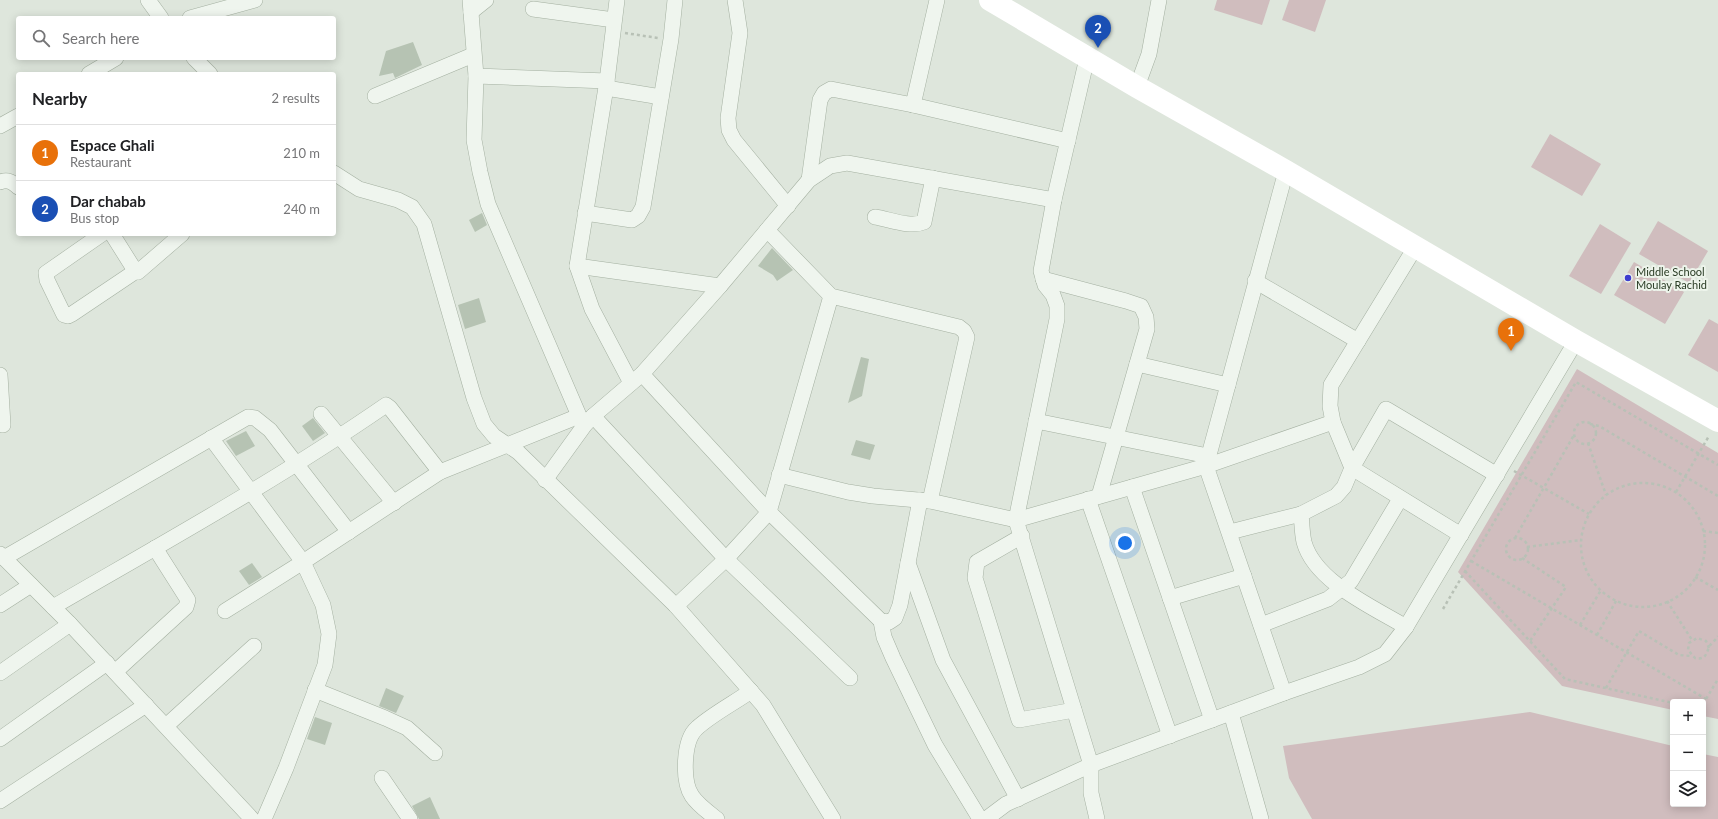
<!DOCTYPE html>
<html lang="en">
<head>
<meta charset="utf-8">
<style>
  body { margin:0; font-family:Lato,sans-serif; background:#f2f2f2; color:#202124 }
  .controls { position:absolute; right:12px; bottom:12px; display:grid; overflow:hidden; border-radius:4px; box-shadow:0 2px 10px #0003 }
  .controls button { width:36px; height:36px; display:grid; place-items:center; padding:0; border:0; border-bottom:1px solid #e0e0e0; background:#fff; color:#202124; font:20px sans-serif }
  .you { position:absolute; left:1125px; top:543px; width:14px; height:14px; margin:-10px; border:3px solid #fff; border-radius:50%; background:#1a73e8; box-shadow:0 0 0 6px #1a73e833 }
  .badge { display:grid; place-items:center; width:26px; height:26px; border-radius:50%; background:#111827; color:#fff; font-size:13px; font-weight:700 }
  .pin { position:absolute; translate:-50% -33px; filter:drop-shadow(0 1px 2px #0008) }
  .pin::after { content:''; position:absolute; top:21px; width:14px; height:12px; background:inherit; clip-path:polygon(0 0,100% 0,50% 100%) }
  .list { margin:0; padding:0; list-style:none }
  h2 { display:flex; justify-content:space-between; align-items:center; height:52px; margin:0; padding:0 16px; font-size:17px }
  h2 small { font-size:13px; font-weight:400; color:#757577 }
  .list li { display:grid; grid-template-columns:26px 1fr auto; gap:12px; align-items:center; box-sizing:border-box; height:56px; padding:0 16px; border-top:1px solid #e0e0e0 }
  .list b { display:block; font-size:15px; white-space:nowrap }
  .list p { margin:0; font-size:13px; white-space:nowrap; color:#757577 }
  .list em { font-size:13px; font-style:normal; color:#757577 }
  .icon { flex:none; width:22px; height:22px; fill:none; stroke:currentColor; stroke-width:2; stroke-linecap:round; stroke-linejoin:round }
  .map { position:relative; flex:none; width:1718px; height:819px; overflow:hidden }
  .search { position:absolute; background:#fff; box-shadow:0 2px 10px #0003; left:16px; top:16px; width:320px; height:44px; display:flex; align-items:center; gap:10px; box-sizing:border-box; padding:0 14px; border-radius:4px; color:#757577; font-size:15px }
  .panel { position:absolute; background:#fff; box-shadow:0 2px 10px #0003; left:16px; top:72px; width:320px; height:164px; border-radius:4px }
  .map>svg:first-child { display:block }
  .green { fill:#d0bdbe }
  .building { fill:#b6c3b3 }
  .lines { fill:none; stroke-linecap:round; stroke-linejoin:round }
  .street-casing { stroke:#a4b0a1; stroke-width:16 }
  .path { stroke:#b8c1b6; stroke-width:2.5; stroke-dasharray:3 3; stroke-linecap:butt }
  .street { stroke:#eff5ee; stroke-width:15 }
  .secondary { stroke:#fff; stroke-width:22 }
  .poi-dot { fill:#3e3dcf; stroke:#edf4eb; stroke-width:1.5 }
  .labels { text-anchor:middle; stroke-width:4; stroke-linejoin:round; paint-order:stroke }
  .poi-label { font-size:11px; fill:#2a3c25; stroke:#edf4eb; text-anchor:start }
</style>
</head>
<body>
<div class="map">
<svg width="1718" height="819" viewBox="0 0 1718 819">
  <rect width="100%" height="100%" fill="#dee6dc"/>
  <g class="green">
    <polygon points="1217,0 1270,0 1262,25 1214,10"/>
    <polygon points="1289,0 1326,0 1315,32 1282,20"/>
    <polygon points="1550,134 1601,164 1582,196 1531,167"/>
    <polygon points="1658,221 1708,251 1689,283 1639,254"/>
    <polygon points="1600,224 1631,243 1601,294 1569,276"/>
    <polygon points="1634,262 1684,292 1665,324 1614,295"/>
    <polygon points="1709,319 1718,324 1718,372 1688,355"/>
    <polygon points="1577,369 1718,453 1718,719 1703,716 1703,702 1673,702 1673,710 1562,686 1458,572"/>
    <polygon points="1530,712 1673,746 1673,804 1703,804 1703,754 1718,757 1718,819 1312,819 1289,778 1283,746"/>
  </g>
  <g class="building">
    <polygon points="413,42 422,65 395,78 393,73 379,76 386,51"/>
    <polygon points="482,213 487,225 475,232 469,220"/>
    <polygon points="772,248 793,270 777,281 773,275 758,266"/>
    <polygon points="479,298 486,322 465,329 458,305"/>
    <polygon points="861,357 869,359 862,396 848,403"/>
    <polygon points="313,418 325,433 313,441 302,426"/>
    <polygon points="246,431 255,446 236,456 226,441"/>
    <polygon points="856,440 875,445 870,460 851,455"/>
    <polygon points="252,563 262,577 249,585 239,571"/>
    <polygon points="386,688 404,696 396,713 379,706"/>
    <polygon points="315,717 332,723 325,745 307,739"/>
    <polygon points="430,797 440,819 419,819 412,806"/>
  </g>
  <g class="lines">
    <defs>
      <g id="street">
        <polyline points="148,0 161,18"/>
        <polyline points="470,0 476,76 474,140 480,172 488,204 583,425"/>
        <polyline points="617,0 607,81 577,266 592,309 631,383"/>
        <polyline points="735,0 740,33 728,118 729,130 734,140 788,206"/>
        <polyline points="533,9 614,20"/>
        <polyline points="471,12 486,0"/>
        <polyline points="190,18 255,0"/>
        <polyline points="194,58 210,74"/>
        <polyline points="1087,58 1054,200 1041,271 1045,285 1053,295 1057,306 1057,319 1016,520 1091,765 1091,793 1097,819"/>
        <polyline points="89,74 116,58"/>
        <polyline points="476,76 607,81"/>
        <polyline points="1137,87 1149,54 1159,0"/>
        <polyline points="606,88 661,97"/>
        <polyline points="375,96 473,55"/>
        <polyline points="913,105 1068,141"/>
        <polyline points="0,126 18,116"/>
        <polyline points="334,173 359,189 398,200 412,207 424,224 474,398 484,424 494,436 518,452 676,606 763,705 833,819"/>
        <polyline points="809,180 820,100 824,93 831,89 913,105 937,0"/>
        <path d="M0,182C8,179 12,182 18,187"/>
        <polyline points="585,213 632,220 638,216 643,207 671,39 675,0"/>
        <path d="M875,217C889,219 910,228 924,222L933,178"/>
        <polyline points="767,230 831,296 959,327 964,331 967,337 930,501 1016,520 1206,466 1333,422"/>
        <polyline points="102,234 46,273 47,280 64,315 68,316 72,314 136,271"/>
        <polyline points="112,234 134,269 138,272 182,234"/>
        <polyline points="1416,246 1331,385 1330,406 1333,422 1352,468 1461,535"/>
        <polyline points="577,266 720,286"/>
        <polyline points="1043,279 1126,301 1141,306 1146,317 1147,329 1099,496"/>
        <polyline points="1255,281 1358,341"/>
        <polyline points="1137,364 1228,385"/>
        <polyline points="642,374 769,512 881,621 889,622 895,618 900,605 920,500"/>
        <polyline points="0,375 3,425"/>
        <polyline points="321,414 394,503"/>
        <polyline points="593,416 726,559 850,678"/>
        <polyline points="1036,421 1208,456"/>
        <polyline points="211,438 303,562 225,611"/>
        <polyline points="779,475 848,492 873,496 929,501"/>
        <polyline points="545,480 584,426 593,416 642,374 720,286 809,180 830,166 847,163 1054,200"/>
        <polyline points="1132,487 1212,720"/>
        <polyline points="1088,499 1170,736"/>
        <polyline points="1230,532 1301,514"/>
        <polyline points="1022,536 977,562 975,578 1019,720 1074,710"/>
        <polyline points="0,554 70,624 252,819"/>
        <polyline points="4,558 248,417 255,418 270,430 349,532"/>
        <polyline points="908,563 943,660 1018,799"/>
        <polyline points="1170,598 1244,576"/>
        <polyline points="0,605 31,585"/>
        <polyline points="676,606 726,559 769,512 831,296"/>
        <path d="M53,607C165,542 279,479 386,405L390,408L440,472"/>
        <polyline points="881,621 884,637 893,658 935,745 980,819"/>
        <polyline points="1261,625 1328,599 1351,581 1400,499"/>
        <path d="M1406,627C1373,607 1315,582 1304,542C1302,533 1302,523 1301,514L1336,496L1344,487L1352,468L1386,409L1497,475"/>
        <polyline points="115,672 186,607 188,600 155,548"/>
        <polyline points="0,673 70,624"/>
        <polyline points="315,690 385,718 407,728 435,753"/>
        <polyline points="1284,693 1206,466 1286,171"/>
        <polyline points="1231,713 1261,819"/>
        <polyline points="166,726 254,646"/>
        <polyline points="0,739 107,663"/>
        <polyline points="382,778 410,819"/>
        <polyline points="0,801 146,705"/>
        <polyline points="264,819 286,768 325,665 329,634 323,605 303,562 440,472 579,416"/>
        <path d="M717,819C708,812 698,805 692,796C682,781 683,740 697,728C711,715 734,703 751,691"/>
        <polyline points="986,819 1006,804 1091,765 1284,693 1359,667 1385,654 1406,627 1576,341"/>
      </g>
    </defs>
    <use href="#street" class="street-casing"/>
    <g class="path">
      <polyline points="625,33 658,38"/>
      <circle cx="1585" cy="433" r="11"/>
      <polyline points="1590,424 1599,426 1718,496"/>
      <polyline points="1588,443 1606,495"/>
      <polyline points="1514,471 1589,514"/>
      <circle cx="1643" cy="545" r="62"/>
      <polyline points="1676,492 1709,436"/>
      <polyline points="1703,531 1718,533"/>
      <polyline points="1515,538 1574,435"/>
      <circle cx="1517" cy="549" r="11"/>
      <polyline points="1527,547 1581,540"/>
      <polyline points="1522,558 1566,587 1530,641"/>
      <polyline points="1471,561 1706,699"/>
      <polyline points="1465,571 1565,679 1673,703"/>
      <polyline points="1695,577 1718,590"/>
      <polyline points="1667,601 1692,640"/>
      <polyline points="1443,609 1576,382 1718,465"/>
      <polyline points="1580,625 1601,590"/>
      <polyline points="1597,635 1616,601"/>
      <path d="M1709,648L1706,641L1697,638L1689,643L1688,650L1695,658C1705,660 1706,655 1709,647C1711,643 1716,640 1718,636"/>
      <polyline points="1606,688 1639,631 1679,655 1691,656"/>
      <polyline points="1703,704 1718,679"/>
    </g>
    <use href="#street" class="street"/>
    <polyline class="secondary" points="990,0 1137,87 1286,171 1576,341 1718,421"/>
  </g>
  <circle class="poi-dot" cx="1628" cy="278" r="4"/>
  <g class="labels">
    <g class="poi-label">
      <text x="1636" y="276">Middle School<tspan x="1636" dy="13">Moulay Rachid</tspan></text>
    </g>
  </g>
</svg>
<div class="controls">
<button>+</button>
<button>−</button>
<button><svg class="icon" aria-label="layers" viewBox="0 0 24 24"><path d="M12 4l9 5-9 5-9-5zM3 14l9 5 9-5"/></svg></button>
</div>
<div class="you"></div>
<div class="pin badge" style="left:1511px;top:351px;background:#e8710a">1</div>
<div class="pin badge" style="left:1098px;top:48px;background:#1a4fb4">2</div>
<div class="search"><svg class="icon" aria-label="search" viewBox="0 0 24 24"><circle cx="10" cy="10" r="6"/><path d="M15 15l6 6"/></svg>Search here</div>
<section class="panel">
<h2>Nearby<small>2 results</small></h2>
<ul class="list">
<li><span class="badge" style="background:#e8710a">1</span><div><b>Espace Ghali</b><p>Restaurant</p></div><em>210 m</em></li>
<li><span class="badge" style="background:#1a4fb4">2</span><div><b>Dar chabab</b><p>Bus stop</p></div><em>240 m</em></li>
</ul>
</section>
</div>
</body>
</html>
